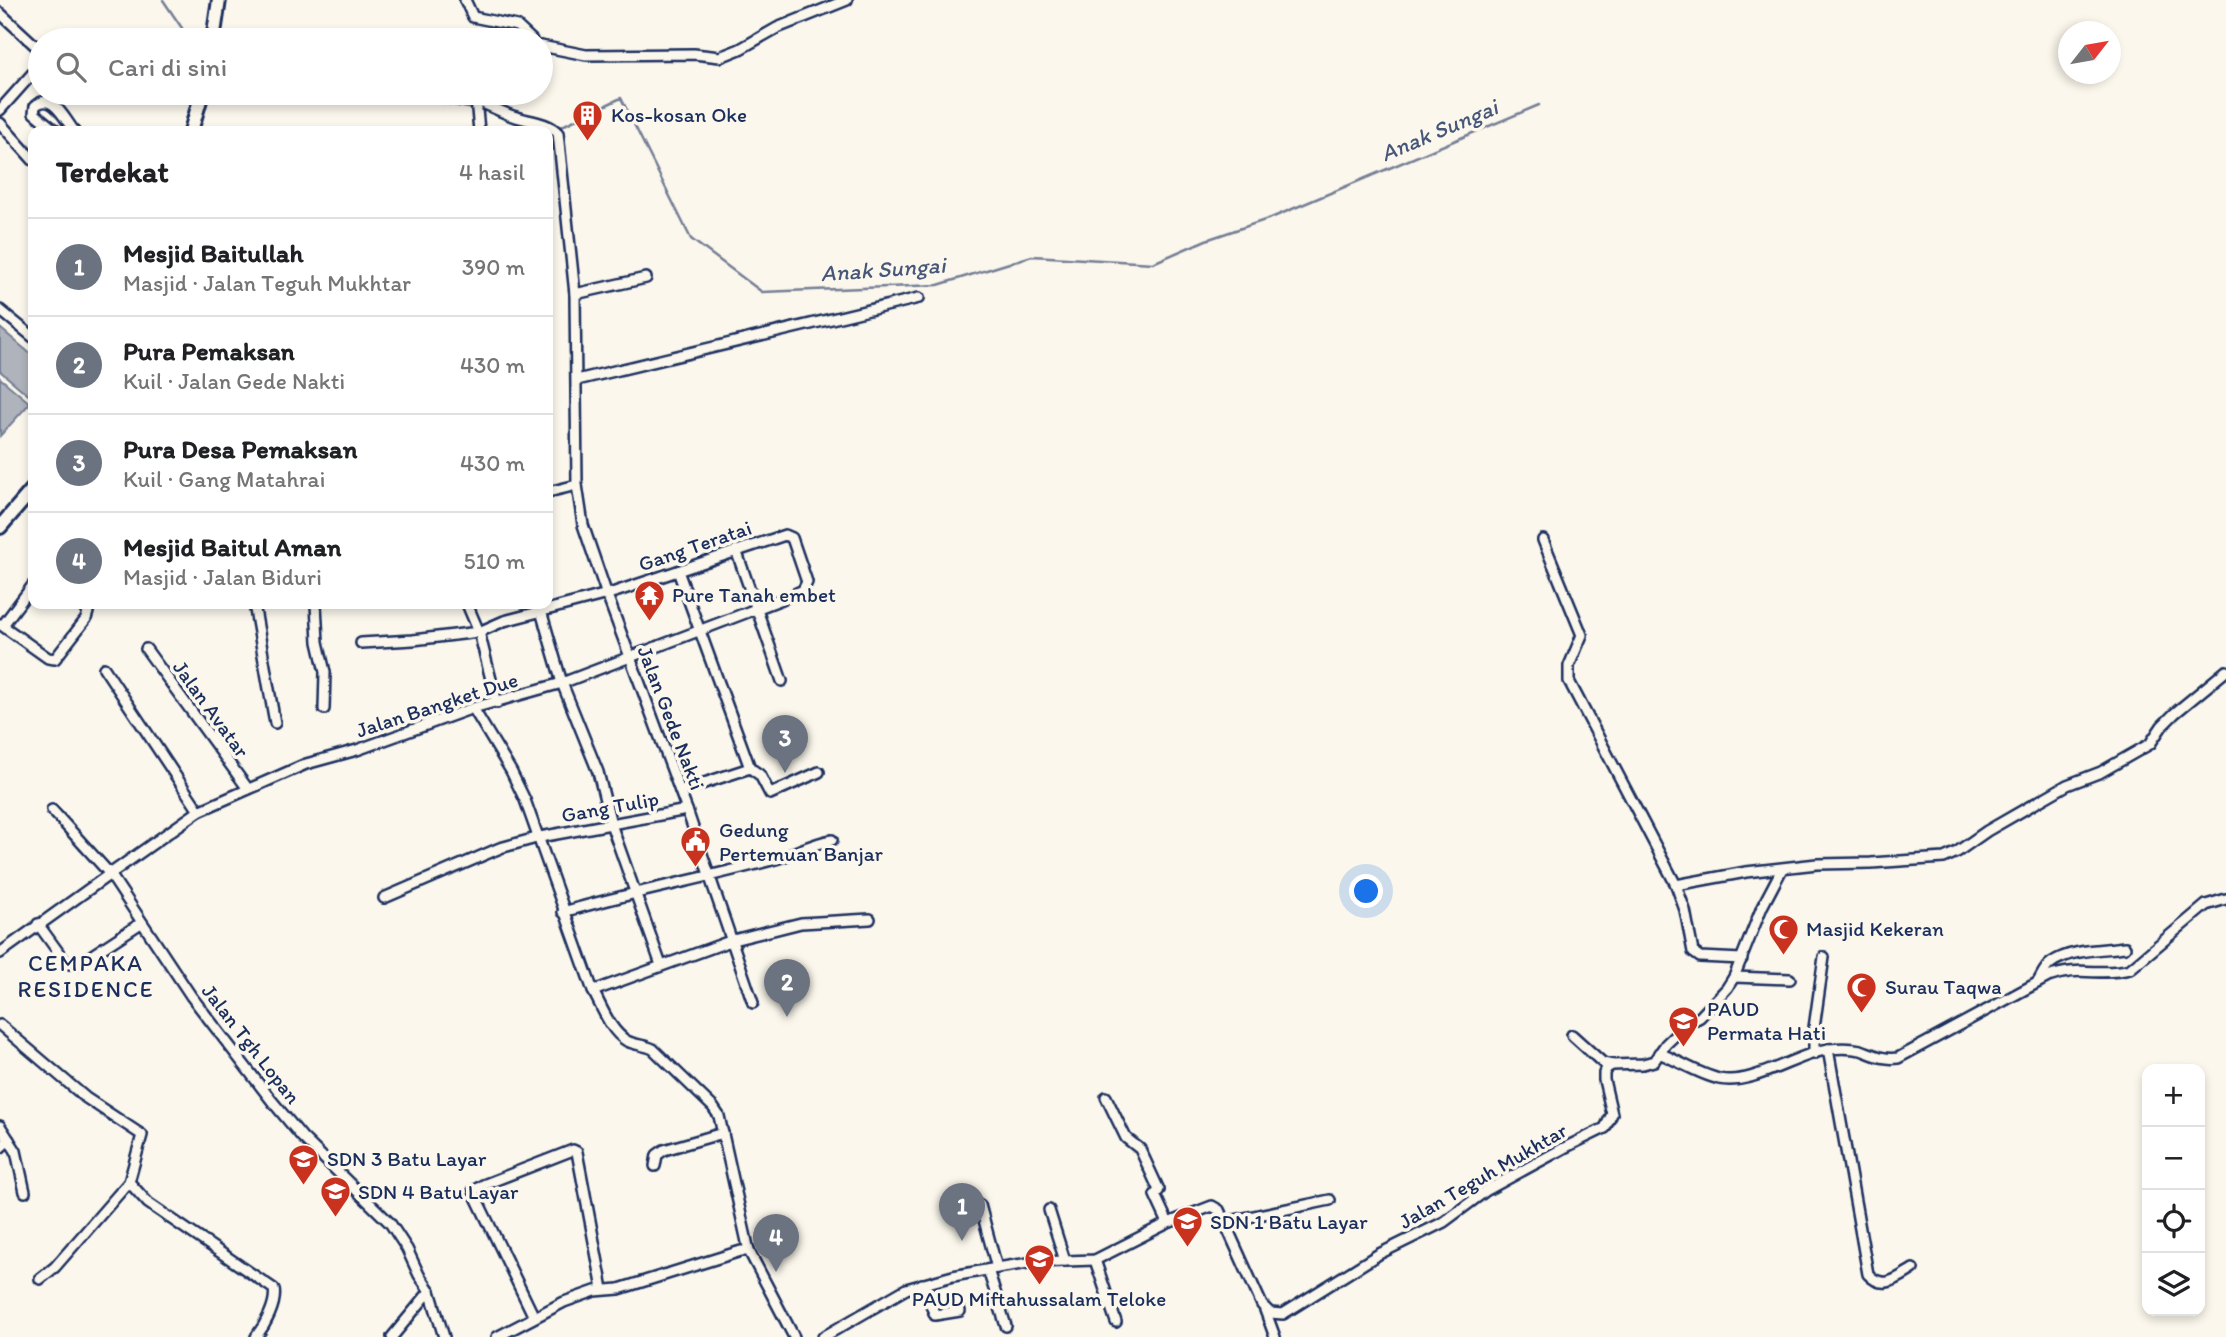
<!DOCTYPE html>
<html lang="id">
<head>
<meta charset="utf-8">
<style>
  body { margin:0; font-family:Itim,sans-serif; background:#f6f6f6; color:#202124 }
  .controls { position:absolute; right:21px; bottom:21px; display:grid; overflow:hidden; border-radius:14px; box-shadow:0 4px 10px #0003 }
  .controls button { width:63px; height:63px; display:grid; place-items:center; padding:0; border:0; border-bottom:2px solid #e0e0e0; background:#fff; color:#202124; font:35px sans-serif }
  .compass { position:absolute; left:2058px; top:21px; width:63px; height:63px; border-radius:50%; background:#fff; box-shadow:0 4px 10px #0003; rotate:59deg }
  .you { position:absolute; left:1367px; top:892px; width:24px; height:24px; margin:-18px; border:5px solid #fff; border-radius:50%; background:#1a73e8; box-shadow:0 0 0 10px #1a73e833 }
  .badge { display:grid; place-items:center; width:46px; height:46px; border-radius:50%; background:#0b8043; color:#fff; font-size:23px; font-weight:700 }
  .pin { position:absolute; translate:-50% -58px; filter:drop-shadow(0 2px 4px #0008) }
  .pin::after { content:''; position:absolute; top:37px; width:24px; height:21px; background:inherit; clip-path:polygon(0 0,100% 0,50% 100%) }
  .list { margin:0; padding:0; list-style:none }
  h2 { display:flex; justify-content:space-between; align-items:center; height:91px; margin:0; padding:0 28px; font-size:30px }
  h2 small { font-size:23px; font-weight:400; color:#757577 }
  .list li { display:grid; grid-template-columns:46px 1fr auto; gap:21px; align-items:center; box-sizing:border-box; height:98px; padding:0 28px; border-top:2px solid #e0e0e0 }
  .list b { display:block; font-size:26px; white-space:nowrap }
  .list p { margin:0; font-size:23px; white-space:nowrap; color:#757577 }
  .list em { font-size:23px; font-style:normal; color:#757577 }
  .icon { flex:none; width:38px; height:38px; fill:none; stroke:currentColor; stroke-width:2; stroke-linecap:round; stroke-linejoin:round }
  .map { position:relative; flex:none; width:2226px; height:1337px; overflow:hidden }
  .search { position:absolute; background:#fff; box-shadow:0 4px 10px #0003; left:28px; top:28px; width:525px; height:77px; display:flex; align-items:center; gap:18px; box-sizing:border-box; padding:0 24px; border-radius:38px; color:#757577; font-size:26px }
  .panel { position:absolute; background:#fff; box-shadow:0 4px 10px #0003; left:28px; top:126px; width:525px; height:483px; border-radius:14px }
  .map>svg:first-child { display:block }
  .water { fill:#afb3bb; stroke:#747e96; stroke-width:2 }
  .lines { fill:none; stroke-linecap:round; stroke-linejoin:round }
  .stream { stroke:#747e96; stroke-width:2.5 }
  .minor-casing { stroke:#1b2f5e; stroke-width:14 }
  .highway-casing { stroke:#1b2f5e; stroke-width:18 }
  .minor { stroke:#fbf7ec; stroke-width:9 }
  .highway { stroke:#fbf7ec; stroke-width:12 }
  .labels { text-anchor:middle; stroke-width:7; stroke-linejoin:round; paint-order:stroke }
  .poi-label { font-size:21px; fill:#1b2f5e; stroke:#fbf7ec; text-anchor:start }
  .street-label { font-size:21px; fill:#1b2f5e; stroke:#fbf7ec }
  .water-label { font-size:23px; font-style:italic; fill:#47577a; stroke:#fbf7ec }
  .neighbourhood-label { font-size:23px; letter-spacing:2px; fill:#1b2f5e; stroke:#fbf7ec }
</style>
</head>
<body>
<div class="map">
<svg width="2226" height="1337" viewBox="0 0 2226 1337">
  <rect width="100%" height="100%" fill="#fbf7ec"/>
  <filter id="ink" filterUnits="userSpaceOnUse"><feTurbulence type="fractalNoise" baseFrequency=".0143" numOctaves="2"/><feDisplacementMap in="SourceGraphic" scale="14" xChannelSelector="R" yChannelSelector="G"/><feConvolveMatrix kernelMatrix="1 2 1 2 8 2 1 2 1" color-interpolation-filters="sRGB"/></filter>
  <g filter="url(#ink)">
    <g class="water">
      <polygon points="0,328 33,356 33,399 0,371"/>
      <polygon points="0,378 30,403 0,436"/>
    </g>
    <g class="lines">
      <g class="stream">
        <polyline points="163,0 190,40"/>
        <polyline points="395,93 473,109"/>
        <polyline points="480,110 494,113"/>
        <polyline points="530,125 547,130"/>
        <polyline points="556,129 621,98 691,239 762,292 938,285 1032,256 1153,263 1206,240 1271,218 1539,105"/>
      </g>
      <defs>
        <g id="minor">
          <polyline points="465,0 473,17 517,26 532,40"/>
          <polyline points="0,13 40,50"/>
          <polyline points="541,46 586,55 694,54 720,57 740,49 777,28 847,0"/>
          <path d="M457,93C476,99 492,108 510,115C525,121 547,121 558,133L575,294L577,485L583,525L607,595L687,810L753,1003"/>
          <polyline points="476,99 479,131"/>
          <polyline points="0,110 40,65"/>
          <polyline points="0,123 33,160"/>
          <path d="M56,131L34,113L35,106C52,91 64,118 74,131"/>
          <polyline points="575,294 646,278"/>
          <polyline points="0,310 33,337"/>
          <polyline points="577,380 919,298"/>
          <polyline points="548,492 577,485"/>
          <polyline points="1543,540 1582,635 1569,666 1569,681 1676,885 1685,910 1693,952 1700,957 1742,959"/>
          <polyline points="736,550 782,681"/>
          <polyline points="678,571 750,768"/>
          <polyline points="254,604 275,723"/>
          <polyline points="316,604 318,642 325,672 324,709"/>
          <polyline points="467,604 479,632 497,703"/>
          <polyline points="539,604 562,683 598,772 611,824 661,965"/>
          <polyline points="0,624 48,658 55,659 86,619 88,612 81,604"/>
          <polyline points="3,625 33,585"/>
          <polyline points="146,649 248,789"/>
          <polyline points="104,668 199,811"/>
          <path d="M473,708L511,771L525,800L593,991C602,1007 610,1031 627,1041C635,1045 645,1045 653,1049L713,1107L719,1116L749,1251L794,1337"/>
          <polyline points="750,768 760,775 770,794 819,772"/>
          <polyline points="680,791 750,768"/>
          <polyline points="52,810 110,874 199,811 306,764 357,750 473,708 562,683 790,596 803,590 807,582 792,538 785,535 615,592 504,621 479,632 413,640 361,643"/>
          <polyline points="1676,885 1746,872 1817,864 1871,863 1944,858 1957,852 1987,831 2067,785 2101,772 2150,744 2162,726 2175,713 2226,671"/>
          <polyline points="384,898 500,848 540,837 687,810"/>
          <path d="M563,912C632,892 702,879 772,860C793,855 809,844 832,840"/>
          <polyline points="38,924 64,960 70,964 80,963 141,923"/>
          <polyline points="0,953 110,874 191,996 272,1101 302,1137 390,1223 407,1249 419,1275 430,1291 444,1337"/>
          <polyline points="1734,977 1790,979"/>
          <path d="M2038,982C2042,975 2045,967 2051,963C2071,949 2102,950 2125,947"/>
          <polyline points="593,991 733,940 801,923 870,919"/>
          <polyline points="0,1025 86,1098 142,1135 129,1182 55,1267 40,1279"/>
          <polyline points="1572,1035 1603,1063 1612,1065"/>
          <path d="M1828,1049L1868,1274C1883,1291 1898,1278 1913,1269"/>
          <path d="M1659,1053C1679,1061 1698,1074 1719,1079C1753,1086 1794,1055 1829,1049C1838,1048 1852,1048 1861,1050C1875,1055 1883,1060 1898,1058L2048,977C2080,965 2100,977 2130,969L2206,905L2226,899"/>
          <polyline points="1814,1054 1814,1028 1824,957"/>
          <polyline points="1106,1097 1126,1138 1140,1149 1159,1190 1155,1195 1168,1223"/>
          <polyline points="0,1126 16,1151 25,1192"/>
          <polyline points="0,1148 9,1140"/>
          <polyline points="655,1166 657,1155 664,1150 723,1133"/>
          <path d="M129,1182L148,1203L274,1289C277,1304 265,1325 256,1337"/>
          <polyline points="980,1205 997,1268"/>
          <polyline points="1049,1210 1065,1261"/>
          <polyline points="1225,1222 1330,1200"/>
          <polyline points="1095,1260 1116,1322"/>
          <polyline points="988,1270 1006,1326"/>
          <polyline points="922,1284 935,1315 960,1311"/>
          <polyline points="1265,1310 1275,1337"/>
          <polyline points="534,1317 473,1191 483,1185 573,1150 577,1152 603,1289"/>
          <polyline points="392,1337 430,1291"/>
          <polyline points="497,1337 564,1302 595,1291 619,1289 741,1251 749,1251"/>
          <polyline points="823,1337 906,1289 953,1276 997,1268 1035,1262 1095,1260 1168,1223 1212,1206 1219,1210 1262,1305 1270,1313 1283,1314 1379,1254 1444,1222 1487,1190 1564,1148 1605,1128 1612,1114 1604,1080 1604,1073 1607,1068 1612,1065 1643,1064 1654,1061 1666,1044 1687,1024 1700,1017 1727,988 1734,977 1762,907 1782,869"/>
        </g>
        <g id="highway">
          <polyline points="213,40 219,0"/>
          <polyline points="191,131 202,93"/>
          <polyline points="0,527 33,489"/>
        </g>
      </defs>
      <use href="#minor" class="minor-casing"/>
      <use href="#highway" class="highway-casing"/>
      <use href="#minor" class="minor"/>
      <use href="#highway" class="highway"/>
    </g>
  </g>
  <defs>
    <symbol id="building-pin" viewBox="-11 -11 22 30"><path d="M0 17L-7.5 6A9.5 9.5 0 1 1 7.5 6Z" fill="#c8321e" stroke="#fbf7ec"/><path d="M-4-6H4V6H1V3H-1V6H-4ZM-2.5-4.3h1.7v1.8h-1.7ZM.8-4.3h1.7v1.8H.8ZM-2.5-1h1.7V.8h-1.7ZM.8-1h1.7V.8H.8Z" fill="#fff"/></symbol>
    <symbol id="temple-pin" viewBox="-11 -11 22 30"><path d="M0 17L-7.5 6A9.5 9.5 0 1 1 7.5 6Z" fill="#c8321e" stroke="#fbf7ec"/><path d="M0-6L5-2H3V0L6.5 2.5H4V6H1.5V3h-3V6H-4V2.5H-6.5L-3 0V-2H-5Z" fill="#fff"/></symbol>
    <symbol id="civic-pin" viewBox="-11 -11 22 30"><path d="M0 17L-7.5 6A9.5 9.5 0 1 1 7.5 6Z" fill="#c8321e" stroke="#fbf7ec"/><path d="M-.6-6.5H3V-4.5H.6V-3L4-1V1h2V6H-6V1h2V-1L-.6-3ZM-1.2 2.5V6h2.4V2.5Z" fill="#fff"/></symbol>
    <symbol id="mosque-pin" viewBox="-11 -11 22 30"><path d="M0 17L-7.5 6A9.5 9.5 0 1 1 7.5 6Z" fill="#c8321e" stroke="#fbf7ec"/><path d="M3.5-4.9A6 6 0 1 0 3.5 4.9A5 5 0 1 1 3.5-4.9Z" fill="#fff"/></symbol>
    <symbol id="school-pin" viewBox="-11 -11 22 30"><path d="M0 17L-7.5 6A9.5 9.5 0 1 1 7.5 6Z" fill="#c8321e" stroke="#fbf7ec"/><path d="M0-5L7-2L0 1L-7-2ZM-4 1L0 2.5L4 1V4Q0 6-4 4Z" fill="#fff"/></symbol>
  </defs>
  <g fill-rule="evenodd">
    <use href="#building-pin" x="570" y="98" width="35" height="47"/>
    <use href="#temple-pin" x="632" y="578" width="35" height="47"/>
    <use href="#civic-pin" x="678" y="824" width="35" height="47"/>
    <use href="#mosque-pin" x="1766" y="912" width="35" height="47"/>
    <use href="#mosque-pin" x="1844" y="970" width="35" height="47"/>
    <use href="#school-pin" x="1666" y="1004" width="35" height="47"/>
    <use href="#school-pin" x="286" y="1142" width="35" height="47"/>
    <use href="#school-pin" x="318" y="1174" width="35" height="47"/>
    <use href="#school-pin" x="1170" y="1204" width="35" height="47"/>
    <use href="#school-pin" x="1022" y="1242" width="35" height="47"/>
  </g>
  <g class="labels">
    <g class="poi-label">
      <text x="611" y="122">Kos-kosan Oke</text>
      <text x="672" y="602">Pure Tanah embet</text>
      <text x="719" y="837">Gedung<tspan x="719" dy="24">Pertemuan Banjar</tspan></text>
      <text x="1806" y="936">Masjid Kekeran</text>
      <text x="1885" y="994">Surau Taqwa</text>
      <text x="1707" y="1016">PAUD<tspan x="1707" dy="24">Permata Hati</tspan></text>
      <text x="327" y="1166">SDN 3 Batu Layar</text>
      <text x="358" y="1199">SDN 4 Batu Layar</text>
      <text x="1210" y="1229">SDN 1 Batu Layar</text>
      <text x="1039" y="1306" text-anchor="middle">PAUD Miftahussalam Teloke</text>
    </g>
    <g class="street-label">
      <text transform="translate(695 546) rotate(-19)" y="7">Gang Teratai</text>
      <text transform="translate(437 705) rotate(-18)" y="7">Jalan Bangket Due</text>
      <text transform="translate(211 709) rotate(54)" y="7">Jalan Avatar</text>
      <text transform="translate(671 718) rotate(69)" y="7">Jalan Gede Nakti</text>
      <text transform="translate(610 807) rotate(-10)" y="7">Gang Tulip</text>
      <text transform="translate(251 1044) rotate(52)" y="7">Jalan Tgh Lopan</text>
      <text transform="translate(1483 1176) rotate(-30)" y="7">Jalan Teguh Mukhtar</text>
    </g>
    <g class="water-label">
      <text transform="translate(1439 130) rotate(-23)" y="8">Anak Sungai</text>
      <text transform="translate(883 269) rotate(-4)" y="8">Anak Sungai</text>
    </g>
    <g class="neighbourhood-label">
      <text x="86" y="971">CEMPAKA<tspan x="86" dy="26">RESIDENCE</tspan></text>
    </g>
  </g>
</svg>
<div class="controls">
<button>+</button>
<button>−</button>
<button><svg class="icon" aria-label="locate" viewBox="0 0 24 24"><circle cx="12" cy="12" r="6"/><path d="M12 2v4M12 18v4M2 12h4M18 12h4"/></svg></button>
<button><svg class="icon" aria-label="layers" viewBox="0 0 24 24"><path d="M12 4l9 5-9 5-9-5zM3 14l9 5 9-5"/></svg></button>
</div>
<svg class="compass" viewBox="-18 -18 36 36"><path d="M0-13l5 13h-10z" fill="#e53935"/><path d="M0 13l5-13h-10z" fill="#757577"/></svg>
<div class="you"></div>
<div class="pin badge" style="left:962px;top:1241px;background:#6b7280">1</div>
<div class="pin badge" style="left:787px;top:1017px;background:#6b7280">2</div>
<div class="pin badge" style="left:785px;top:773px;background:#6b7280">3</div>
<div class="pin badge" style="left:776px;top:1272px;background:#6b7280">4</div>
<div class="search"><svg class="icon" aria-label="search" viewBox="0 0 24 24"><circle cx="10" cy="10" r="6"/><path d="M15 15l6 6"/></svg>Cari di sini</div>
<section class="panel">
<h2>Terdekat<small>4 hasil</small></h2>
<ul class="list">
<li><span class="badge" style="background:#6b7280">1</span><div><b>Mesjid Baitullah</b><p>Masjid · Jalan Teguh Mukhtar</p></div><em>390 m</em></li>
<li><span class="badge" style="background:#6b7280">2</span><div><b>Pura Pemaksan</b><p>Kuil · Jalan Gede Nakti</p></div><em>430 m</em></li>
<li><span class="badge" style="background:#6b7280">3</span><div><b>Pura Desa Pemaksan</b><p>Kuil · Gang Matahrai</p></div><em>430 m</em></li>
<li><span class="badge" style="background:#6b7280">4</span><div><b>Mesjid Baitul Aman</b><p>Masjid · Jalan Biduri</p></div><em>510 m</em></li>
</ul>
</section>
</div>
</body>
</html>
